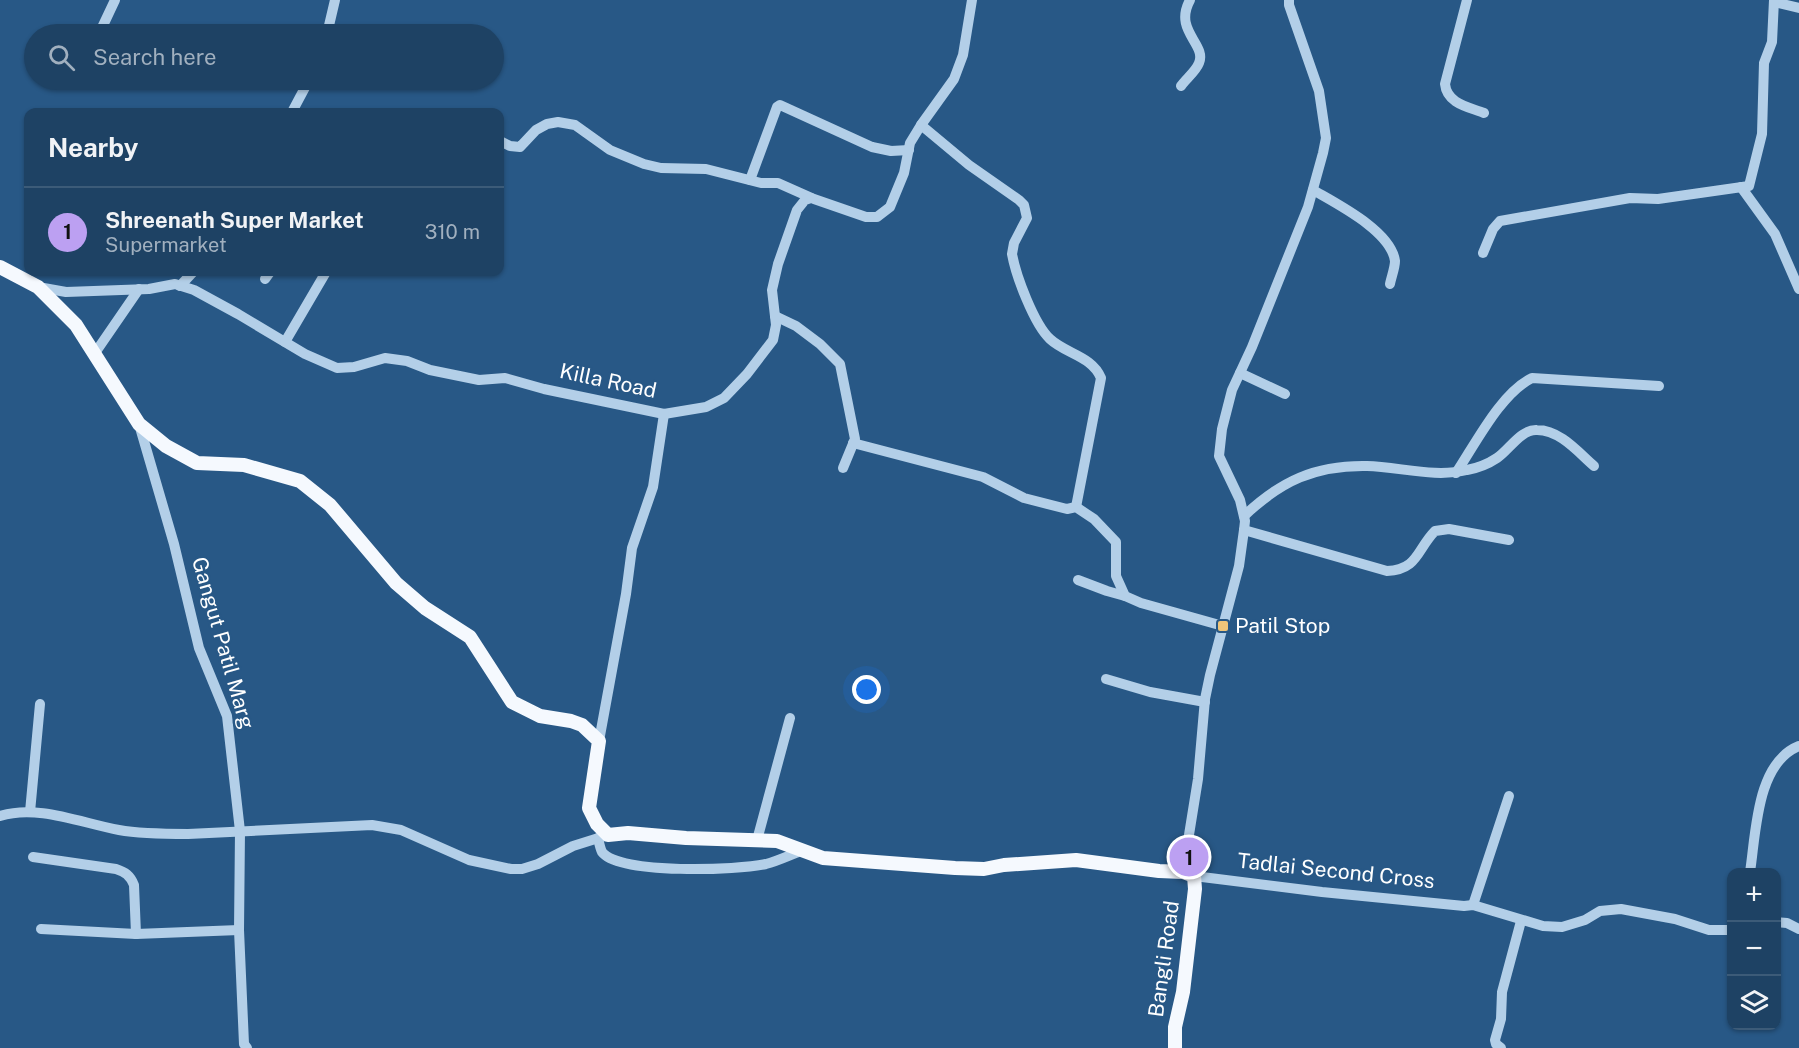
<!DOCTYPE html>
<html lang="en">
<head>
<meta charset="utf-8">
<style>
  body { margin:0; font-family:"Public Sans",sans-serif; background:#2b4d6d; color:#f1f3f6 }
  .controls { position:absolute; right:18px; bottom:18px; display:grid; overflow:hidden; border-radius:12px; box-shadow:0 2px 4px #0004 }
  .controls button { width:54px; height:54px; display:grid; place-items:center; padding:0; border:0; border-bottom:2px solid #3c5b78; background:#1e4264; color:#f1f3f6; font:30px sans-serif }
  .you { position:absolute; left:867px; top:690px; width:21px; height:21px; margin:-15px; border:4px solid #fff; border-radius:50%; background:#1a73e8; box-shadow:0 0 0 9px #1a73e833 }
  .badge { display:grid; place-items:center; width:39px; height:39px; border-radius:50%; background:#bca0f2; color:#111; font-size:20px; font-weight:700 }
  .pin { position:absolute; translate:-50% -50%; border:3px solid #fff; box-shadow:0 2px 6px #0006 }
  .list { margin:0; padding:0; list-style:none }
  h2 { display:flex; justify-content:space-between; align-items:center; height:78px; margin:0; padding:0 24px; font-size:26px }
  h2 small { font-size:20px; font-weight:400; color:#a1b0bf }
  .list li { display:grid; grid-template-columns:39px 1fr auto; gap:18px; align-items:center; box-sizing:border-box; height:90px; padding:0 24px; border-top:2px solid #3c5b78 }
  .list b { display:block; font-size:22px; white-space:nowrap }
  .list p { margin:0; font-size:20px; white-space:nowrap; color:#a1b0bf }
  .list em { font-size:20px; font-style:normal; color:#a1b0bf }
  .icon { flex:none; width:33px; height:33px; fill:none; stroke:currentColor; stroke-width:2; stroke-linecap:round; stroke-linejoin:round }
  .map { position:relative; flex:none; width:1799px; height:1048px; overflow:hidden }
  .search { position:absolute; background:#1e4264; box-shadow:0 2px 4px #0004; left:24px; top:24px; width:480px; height:66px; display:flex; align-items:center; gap:15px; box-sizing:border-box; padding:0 21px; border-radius:33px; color:#a1b0bf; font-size:22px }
  .panel { position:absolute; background:#1e4264; box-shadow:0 2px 4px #0004; left:24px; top:108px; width:480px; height:168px; border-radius:12px }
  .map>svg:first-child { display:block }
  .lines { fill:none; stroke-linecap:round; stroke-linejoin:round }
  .minor { stroke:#b3cfe8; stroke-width:10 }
  .major { stroke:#f5f9fe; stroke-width:14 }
  .poi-dot { fill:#efc57a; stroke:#285886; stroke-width:2 }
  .labels { text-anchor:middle; stroke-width:4.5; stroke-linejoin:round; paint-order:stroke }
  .street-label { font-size:21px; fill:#fff; stroke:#285886 }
  .poi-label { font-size:21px; fill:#fff; stroke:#285886; text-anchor:start }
</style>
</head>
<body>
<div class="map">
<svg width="1799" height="1048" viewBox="0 0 1799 1048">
  <rect width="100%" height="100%" fill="#285886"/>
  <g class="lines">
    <g class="minor">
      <path d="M1467,0L1445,84C1447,104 1469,107 1484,113"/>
      <polyline points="1774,2 1799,8"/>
      <polyline points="99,34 115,0"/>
      <polyline points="327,34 335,0"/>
      <path d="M1181,86C1186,79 1196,71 1199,63C1207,44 1173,31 1190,0"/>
      <polyline points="292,112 309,80"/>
      <path d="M921,125L969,165L1019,200L1024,205L1027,218L1014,243L1012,254C1016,276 1034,324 1050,339C1066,354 1092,356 1101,378L1076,507"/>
      <polyline points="500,141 510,146 520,147 536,130 547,124 558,122 575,125 610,150 644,164 661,168 706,169 761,183 778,183 814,199 866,217 877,217 890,207 904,173 910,143 921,125 954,79 963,55 972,0"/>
      <polyline points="750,180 777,107 780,105 872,147 891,151 909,150"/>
      <polyline points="1741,187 1775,234 1799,289"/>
      <path d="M1313,190C1337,204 1391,231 1395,261C1395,268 1391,278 1390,284"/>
      <polyline points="1483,253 1493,229 1500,221 1630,198 1658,199 1749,186 1762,134 1764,63 1772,42 1774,0"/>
      <polyline points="265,279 270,272"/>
      <polyline points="180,286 193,272"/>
      <polyline points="38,287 66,292 149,289 175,284 194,290 238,314 305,354 337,368 354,367 385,358 407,361 430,370 479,380 505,378 544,389 664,414 706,407 724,398 747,374 773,340 776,325 772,290 778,264 797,210 805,200 811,198"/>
      <polyline points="775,316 796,326 820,344 840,364 855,439 843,468"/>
      <polyline points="285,342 326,272"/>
      <polyline points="95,353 139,289"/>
      <polyline points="1240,373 1285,394"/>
      <polyline points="139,424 174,544 199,648 227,716 240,831 239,930 244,1044 247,1048"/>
      <polyline points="853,443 983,477 1024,498 1067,509 1076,507 1094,519 1116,542 1116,576 1125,596 1141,603 1223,626"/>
      <path d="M1456,473C1476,443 1501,393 1532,378L1659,386"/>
      <path d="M1244,516C1281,481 1315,465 1367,466C1400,467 1435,478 1467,470C1478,468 1488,464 1497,458C1509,450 1521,429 1537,430C1560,430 1578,452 1594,466"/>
      <path d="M1244,530L1387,571C1418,570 1417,549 1435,531L1449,529L1509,540"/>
      <polyline points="1078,580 1107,591 1125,596"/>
      <polyline points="1106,679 1150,692 1205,702"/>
      <polyline points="599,741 626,594 632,548 653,487 664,414"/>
      <polyline points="30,812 40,704"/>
      <path d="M0,816C37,804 81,823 119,830C141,834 165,834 188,834L372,825L401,830L469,860L511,869H522L538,864L573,846L608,835"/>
      <path d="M598,838C599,842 600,848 602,852C619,875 739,870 766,864C778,861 790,855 801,851"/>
      <polyline points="757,840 790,718"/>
      <path d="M33,857L116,869C125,872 130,875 134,885L136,934"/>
      <polyline points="1183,872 1198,779 1205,699 1210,675 1239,566 1244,530 1245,521 1240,500 1219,456 1222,429 1232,390 1252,347 1308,207 1323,153 1326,138 1319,91 1289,5 1289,0"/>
      <path d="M1750,872C1756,834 1756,763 1799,746"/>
      <polyline points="1194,876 1322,892 1464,906 1473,905 1543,926 1562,927 1585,920 1600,911 1621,909 1675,919 1709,930 1732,930"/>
      <polyline points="1473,905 1509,796"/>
      <polyline points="1776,922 1787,923 1799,929"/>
      <polyline points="41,929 136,934 239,930"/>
      <polyline points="1501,1048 1496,1044 1495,1040 1501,1019 1502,992 1521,921"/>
    </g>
    <polyline class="major" points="0,267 38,287 76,325 139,424 166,446 197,463 244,465 300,481 330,505 396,583 425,608 470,637 512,702 540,716 571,721 582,725 599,741 589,808 597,824 608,835 628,833 686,838 777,841 823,858 955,868 984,869 1004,865 1076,860 1159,871 1183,872 1194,876 1195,889 1183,992 1175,1027 1175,1048"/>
  </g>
  <rect class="poi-dot" x="1217" y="620" width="12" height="12" rx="3"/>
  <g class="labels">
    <g class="street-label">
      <text transform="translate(608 381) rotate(12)" y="7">Killa Road</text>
      <text transform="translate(223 643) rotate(74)" y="7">Gangut Patil Marg</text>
      <text transform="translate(1336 871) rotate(6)" y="7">Tadlai Second Cross</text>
      <text transform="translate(1164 959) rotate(-82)" y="7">Bangli Road</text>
    </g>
    <g class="poi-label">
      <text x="1235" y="633">Patil Stop</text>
    </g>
  </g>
</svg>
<div class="controls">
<button>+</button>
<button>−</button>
<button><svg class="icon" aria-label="layers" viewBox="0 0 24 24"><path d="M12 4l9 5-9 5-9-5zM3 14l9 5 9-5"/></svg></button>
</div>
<div class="you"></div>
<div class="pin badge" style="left:1189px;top:857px">1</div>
<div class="search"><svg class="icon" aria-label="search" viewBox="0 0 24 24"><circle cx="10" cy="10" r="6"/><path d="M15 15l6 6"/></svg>Search here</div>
<section class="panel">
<h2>Nearby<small></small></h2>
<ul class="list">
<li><span class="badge">1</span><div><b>Shreenath Super Market</b><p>Supermarket</p></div><em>310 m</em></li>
</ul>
</section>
</div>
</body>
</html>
